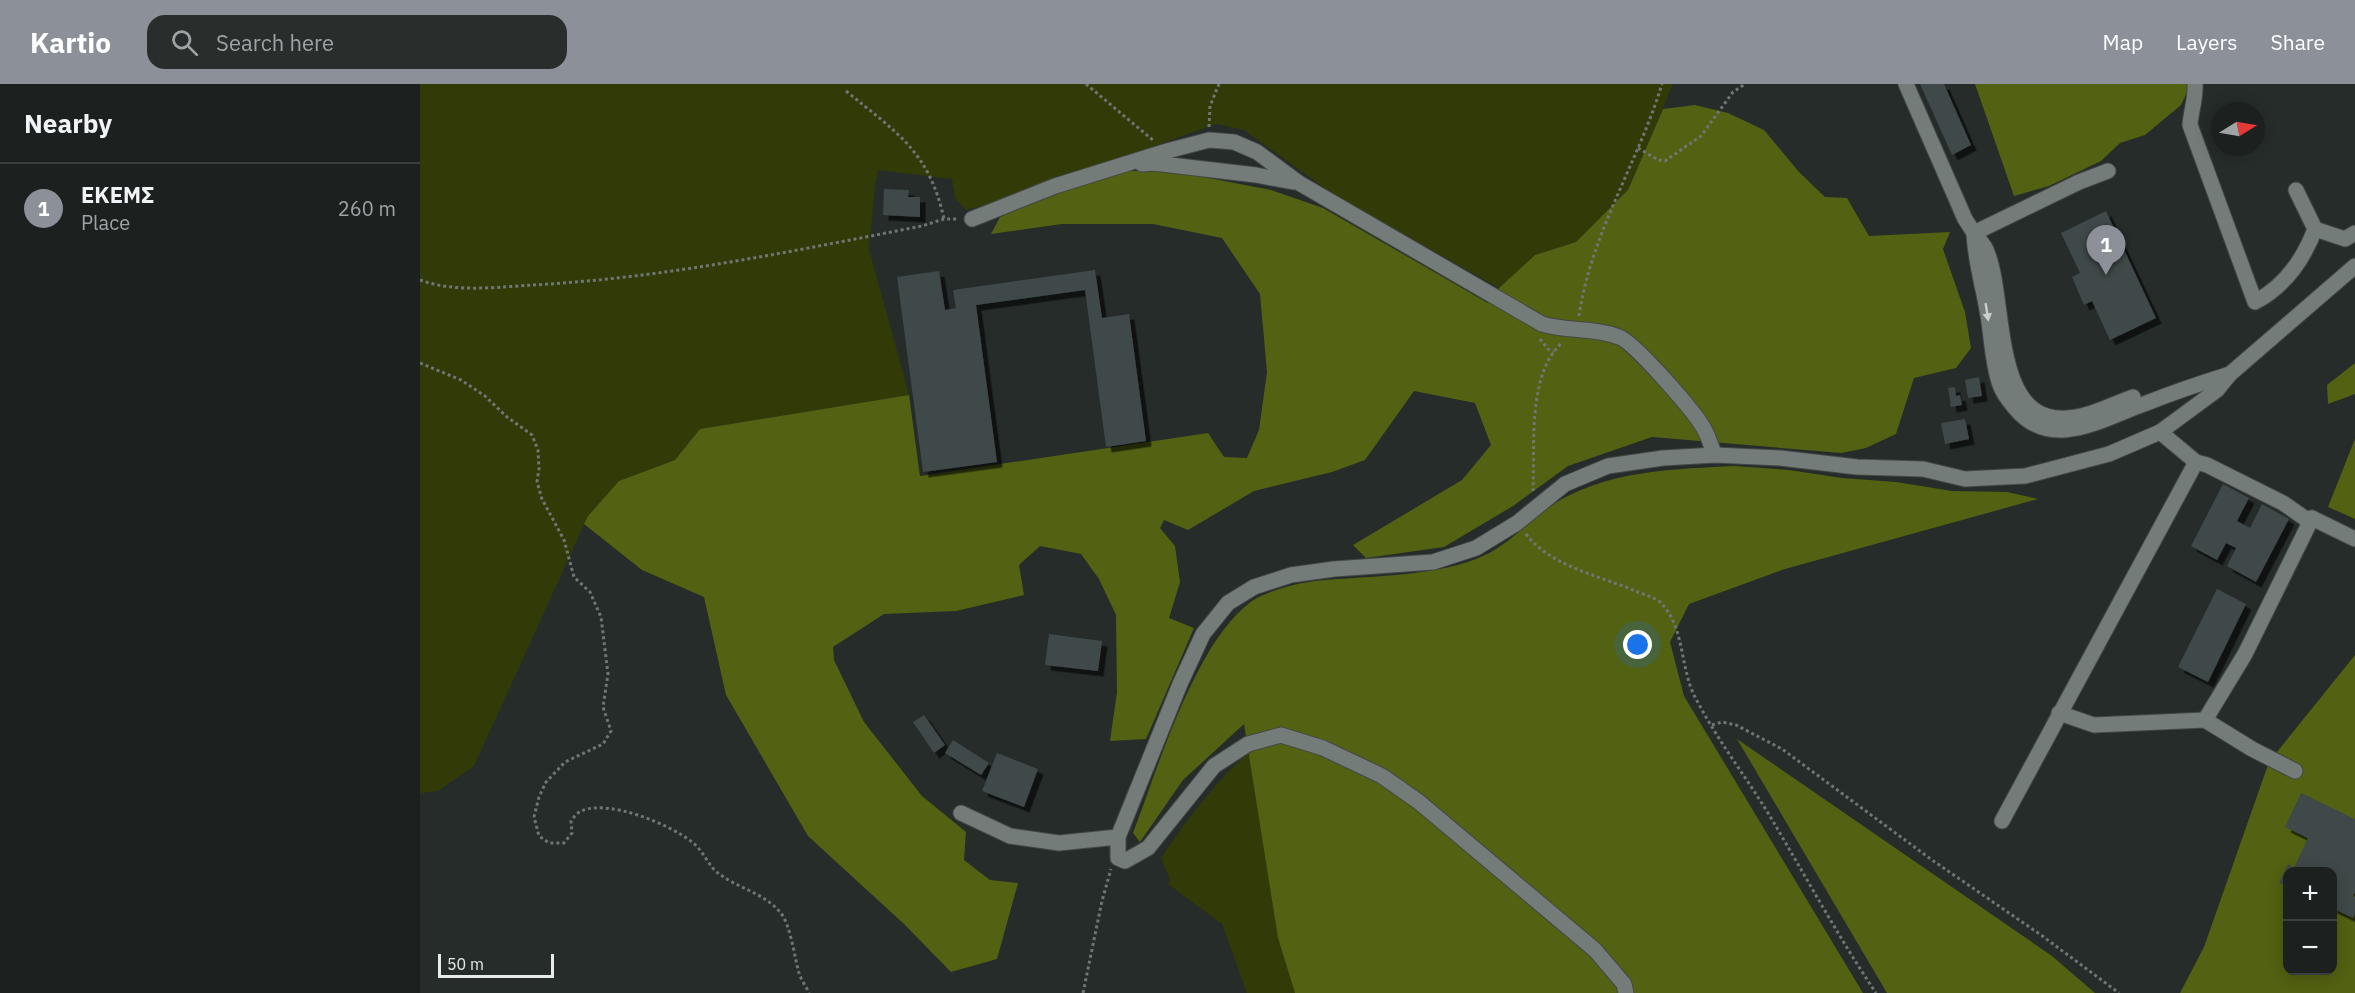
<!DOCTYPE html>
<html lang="en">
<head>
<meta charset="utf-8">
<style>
  body { margin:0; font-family:"IBM Plex Sans",sans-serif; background:#292e2d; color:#f1f3f6 }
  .controls { position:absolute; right:18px; bottom:18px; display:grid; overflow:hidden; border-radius:12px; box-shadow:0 3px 15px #0003 }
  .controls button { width:54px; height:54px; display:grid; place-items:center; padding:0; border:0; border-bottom:2px solid #3a3e3e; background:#1c2120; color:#f1f3f6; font:30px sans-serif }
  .compass { position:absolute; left:1791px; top:18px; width:54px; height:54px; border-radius:50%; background:#1c2120; box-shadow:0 3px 15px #0003; rotate:79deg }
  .scale { position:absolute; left:18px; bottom:15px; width:116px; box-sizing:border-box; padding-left:6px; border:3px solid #e6ebea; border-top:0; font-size:16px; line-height:21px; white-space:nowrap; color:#e6ebea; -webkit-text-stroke:4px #252c2a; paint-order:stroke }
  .you { position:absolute; left:1218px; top:561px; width:21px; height:21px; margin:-15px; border:4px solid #fff; border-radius:50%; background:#1a73e8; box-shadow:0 0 0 9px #1a73e833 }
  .badge { display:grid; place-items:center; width:39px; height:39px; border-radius:50%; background:#8c9099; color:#fff; font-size:20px; font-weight:700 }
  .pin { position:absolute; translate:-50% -50px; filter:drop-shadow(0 2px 3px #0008) }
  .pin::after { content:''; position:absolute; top:32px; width:21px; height:18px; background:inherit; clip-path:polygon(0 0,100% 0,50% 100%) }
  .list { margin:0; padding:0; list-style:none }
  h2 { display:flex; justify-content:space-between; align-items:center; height:78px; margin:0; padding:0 24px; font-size:26px }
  h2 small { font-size:20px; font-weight:400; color:#a0a3a5 }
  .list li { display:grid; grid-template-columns:39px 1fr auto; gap:18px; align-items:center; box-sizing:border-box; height:90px; padding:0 24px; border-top:2px solid #3a3e3e }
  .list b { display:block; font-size:22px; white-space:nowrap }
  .list p { margin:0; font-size:20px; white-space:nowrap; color:#a0a3a5 }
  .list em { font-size:20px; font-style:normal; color:#a0a3a5 }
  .icon { flex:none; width:33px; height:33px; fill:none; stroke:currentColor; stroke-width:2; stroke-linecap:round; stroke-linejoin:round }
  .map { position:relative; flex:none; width:1935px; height:909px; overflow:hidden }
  header { display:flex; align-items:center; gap:36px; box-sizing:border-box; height:84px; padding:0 30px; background:#8c9099; color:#fff }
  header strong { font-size:28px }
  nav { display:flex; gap:33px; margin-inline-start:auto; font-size:21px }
  .search { width:420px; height:54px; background:#292e2d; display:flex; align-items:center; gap:15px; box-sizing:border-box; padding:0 21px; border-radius:18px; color:#a0a3a5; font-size:22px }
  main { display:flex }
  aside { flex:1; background:#1c2120 }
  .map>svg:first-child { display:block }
  .green { fill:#323b08 }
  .forest { fill:#536112; fill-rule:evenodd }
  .building { fill:#3f4849; filter:url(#shadow) }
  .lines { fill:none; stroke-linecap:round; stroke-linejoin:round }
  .minor-casing { stroke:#424847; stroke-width:17 }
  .path { stroke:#6f7674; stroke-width:3; stroke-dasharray:3 3; stroke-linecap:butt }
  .minor { stroke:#737c79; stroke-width:15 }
  .oneway { fill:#c9cfce }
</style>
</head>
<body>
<header>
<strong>Kartio</strong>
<div class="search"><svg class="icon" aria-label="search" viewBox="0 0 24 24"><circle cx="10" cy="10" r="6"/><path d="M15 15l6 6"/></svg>Search here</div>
<nav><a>Map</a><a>Layers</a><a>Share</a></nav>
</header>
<main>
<aside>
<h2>Nearby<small></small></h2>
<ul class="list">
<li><span class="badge">1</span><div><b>ΕΚΕΜΣ</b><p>Place</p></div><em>260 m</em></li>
</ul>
</aside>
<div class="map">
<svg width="1935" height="909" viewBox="0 0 1935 909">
  <defs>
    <filter id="shadow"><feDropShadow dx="5.5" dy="5.5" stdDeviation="0" flood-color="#0009"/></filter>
  </defs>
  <rect width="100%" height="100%" fill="#252c2a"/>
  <g class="green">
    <polygon points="0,0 1253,0 1208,106 1156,158 1115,171 1079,204 913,110 824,46 796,40 581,117 546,126 535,114 532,95 458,86 455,102 449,165 489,311 280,345 255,376 199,397 168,432 54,682 18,707 0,709"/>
    <path d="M829,668L858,854L875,909H827L802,840L748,800L750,795L741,774C767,736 794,699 829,668Z"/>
  </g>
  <g class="forest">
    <polygon points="1555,0 1771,0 1761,21 1725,51 1700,59 1681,77 1629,102 1594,112"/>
    <polygon points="1275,21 1308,29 1344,46 1379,88 1405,113 1427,114 1449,152 1530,148 1523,165 1545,228 1551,264 1536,284 1494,294 1476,350 1446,364 1421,369 1232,353 1148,382 1093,422 1024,463 946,474 933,461 1042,396 1071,361 1055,319 994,307 945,376 912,388 834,407 768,446 744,436 740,444 755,462 760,498 749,534 774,544 726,655 690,657 697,608 696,531 679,495 661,470 620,462 599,481 604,511 536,527 464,530 413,563 414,576 444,638 502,712 546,748 544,776 570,796 598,799 577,875 531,888 484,840 388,752 306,611 284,513 222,486 164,440 168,432 199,397 255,376 280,345 489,311 500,392 788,349 804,373 827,374 839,346 847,288 840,210 802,154 733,140 642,140 571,150 580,133 647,104 706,87 738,87 773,91 851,106 903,124 1068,219 1079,204 1115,171 1156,158 1208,106 1243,25"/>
    <polygon points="1935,279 1935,310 1908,320 1907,301"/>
    <polygon points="1935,355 1935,435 1908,423"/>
    <path d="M1314,382L1369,386L1422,394L1476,398L1532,407L1587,408L1618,415L1365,485L1269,520L1250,558L1264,612L1443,909H875L858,854L824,640L763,696L720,758L713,749C738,684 775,558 832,517C848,506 885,497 905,496C953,492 1022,492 1065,471C1094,457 1115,430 1142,415C1195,386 1257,385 1314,382Z"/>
    <path d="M1935,571V909H1760L1784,863L1849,678ZM1868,788H1912V886H1868Z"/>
    <polygon points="1317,655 1632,872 1675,909 1467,909"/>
  </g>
  <g class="building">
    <polygon points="1500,0 1524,0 1551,61 1532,71"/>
    <polygon points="464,105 489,106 488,113 500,113 500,133 463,131"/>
    <polygon points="1686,127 1736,234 1690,256 1672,217 1664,221 1652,193 1660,189 1641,149"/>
    <polygon points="675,186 682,234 709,230 726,357 686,363 665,206 556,221 577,378 503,388 477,193 519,187 525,226 536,224 533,206"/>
    <polygon points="1559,293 1562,312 1548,314 1545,296"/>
    <polygon points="1535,303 1536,312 1540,311 1542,321 1531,323 1528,304"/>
    <polygon points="1545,335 1549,355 1525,360 1521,339"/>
    <polygon points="1803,400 1829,414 1817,437 1830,444 1842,420 1869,435 1836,498 1807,482 1816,464 1806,459 1797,476 1771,462"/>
    <polygon points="1797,505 1826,520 1788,598 1758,583"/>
    <polygon points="629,550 682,557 678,587 625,581"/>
    <polygon points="504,631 525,661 514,669 493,638"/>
    <polygon points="533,656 569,679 561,691 525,669"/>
    <polygon points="577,669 618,685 604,723 562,707"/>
    <polygon points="1881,709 1935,735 1935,808 1933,812 1935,813 1935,830 1933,834 1912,824 1912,788 1868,788 1868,803 1859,799 1868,780 1874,784 1888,754 1865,743"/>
  </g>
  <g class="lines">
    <defs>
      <g id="minor">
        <polyline points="1486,0 1545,135 1554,149 1659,98 1688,87"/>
        <path d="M1775,0C1776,14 1771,27 1770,41L1835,218C1865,202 1883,177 1895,145"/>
        <polyline points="722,80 733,79 836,91 873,98"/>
        <polyline points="1876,106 1895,145 1925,155 1935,149"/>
        <path d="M552,135L635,102L747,67L789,56L814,58L837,68L879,99L1122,240C1149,248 1173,243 1199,253C1214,258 1276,329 1284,345C1289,353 1291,363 1295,371"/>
        <path d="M1554,149C1555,179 1565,208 1569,238C1572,259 1573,282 1580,301C1583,310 1589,317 1595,324C1631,368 1682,335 1724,320C1752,309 1781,299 1810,290"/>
        <path d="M1554,149C1558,155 1565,161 1567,168C1587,217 1571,340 1647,334C1669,333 1693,320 1713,313"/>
        <polyline points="1740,348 1776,378 1787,381 1863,419 1886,435 1892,434 1935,455"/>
        <polyline points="1639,629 1674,641 1785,636 1832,665 1875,687"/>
        <polyline points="1785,636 1825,570 1892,434"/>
        <polyline points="541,729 590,752 639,759 698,753"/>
        <polyline points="1582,737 1776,378"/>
        <polyline points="1206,909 1204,900 1175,866 999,718 962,692 903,664 861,651 828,660 794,682 728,764 705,777 698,774 698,753 760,600 783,550 808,519 834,503 871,491 914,485 1013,478 1056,464 1097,439 1145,400 1188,382 1243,374 1295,371 1360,374 1437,383 1503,385 1545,395 1605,392 1689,370 1740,348 1797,306 1810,290 1935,182"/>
      </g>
    </defs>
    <use href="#minor" class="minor-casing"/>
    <g class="path">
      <polyline points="666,0 734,57"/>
      <path d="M426,7C477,49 509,67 524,135"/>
      <polyline points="789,43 790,22 799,0"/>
      <polyline points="1218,64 1238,76 1245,77 1281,52 1313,8 1325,0"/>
      <path d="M0,196C35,209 77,203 113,201C245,194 373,167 502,142L524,135H537"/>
      <path d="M1159,232C1171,149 1218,79 1242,0"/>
      <polyline points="1120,255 1128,265 1134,268"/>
      <path d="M0,279L41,296L65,312L87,333L112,351L118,366L119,385L117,398L122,415L144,456L154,493L170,508L181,533L188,590L183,623L191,647L183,660L145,678L126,698L119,713L114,733L119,752L129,759H144L152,749L151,737C154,733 157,729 161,727C189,715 249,740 272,758C283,766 289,783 298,789C317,804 344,809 360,828C371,841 374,872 379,889C381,896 386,902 389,909"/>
      <path d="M1113,407C1115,364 1107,289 1142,259"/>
      <path d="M1106,450C1131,483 1181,492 1218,508C1225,511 1237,514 1242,520C1265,545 1260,584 1275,613C1296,654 1324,690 1348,729C1384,789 1417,851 1456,909"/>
      <polyline points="1292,641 1302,638 1316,641 1362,665 1512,776 1621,851 1699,909"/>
      <polyline points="663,909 682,817 691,785"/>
    </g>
    <use href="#minor" class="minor"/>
  </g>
  <defs><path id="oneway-solid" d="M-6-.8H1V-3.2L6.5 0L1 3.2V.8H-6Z" transform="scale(1.5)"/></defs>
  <use class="oneway" href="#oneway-solid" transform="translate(1567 228) rotate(81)"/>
</svg>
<div class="controls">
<button>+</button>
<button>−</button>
</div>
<svg class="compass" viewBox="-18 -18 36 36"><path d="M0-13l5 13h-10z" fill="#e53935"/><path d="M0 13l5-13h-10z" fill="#a0a3a5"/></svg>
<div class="scale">50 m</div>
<div class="you"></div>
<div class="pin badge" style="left:1686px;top:191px">1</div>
</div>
</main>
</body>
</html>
